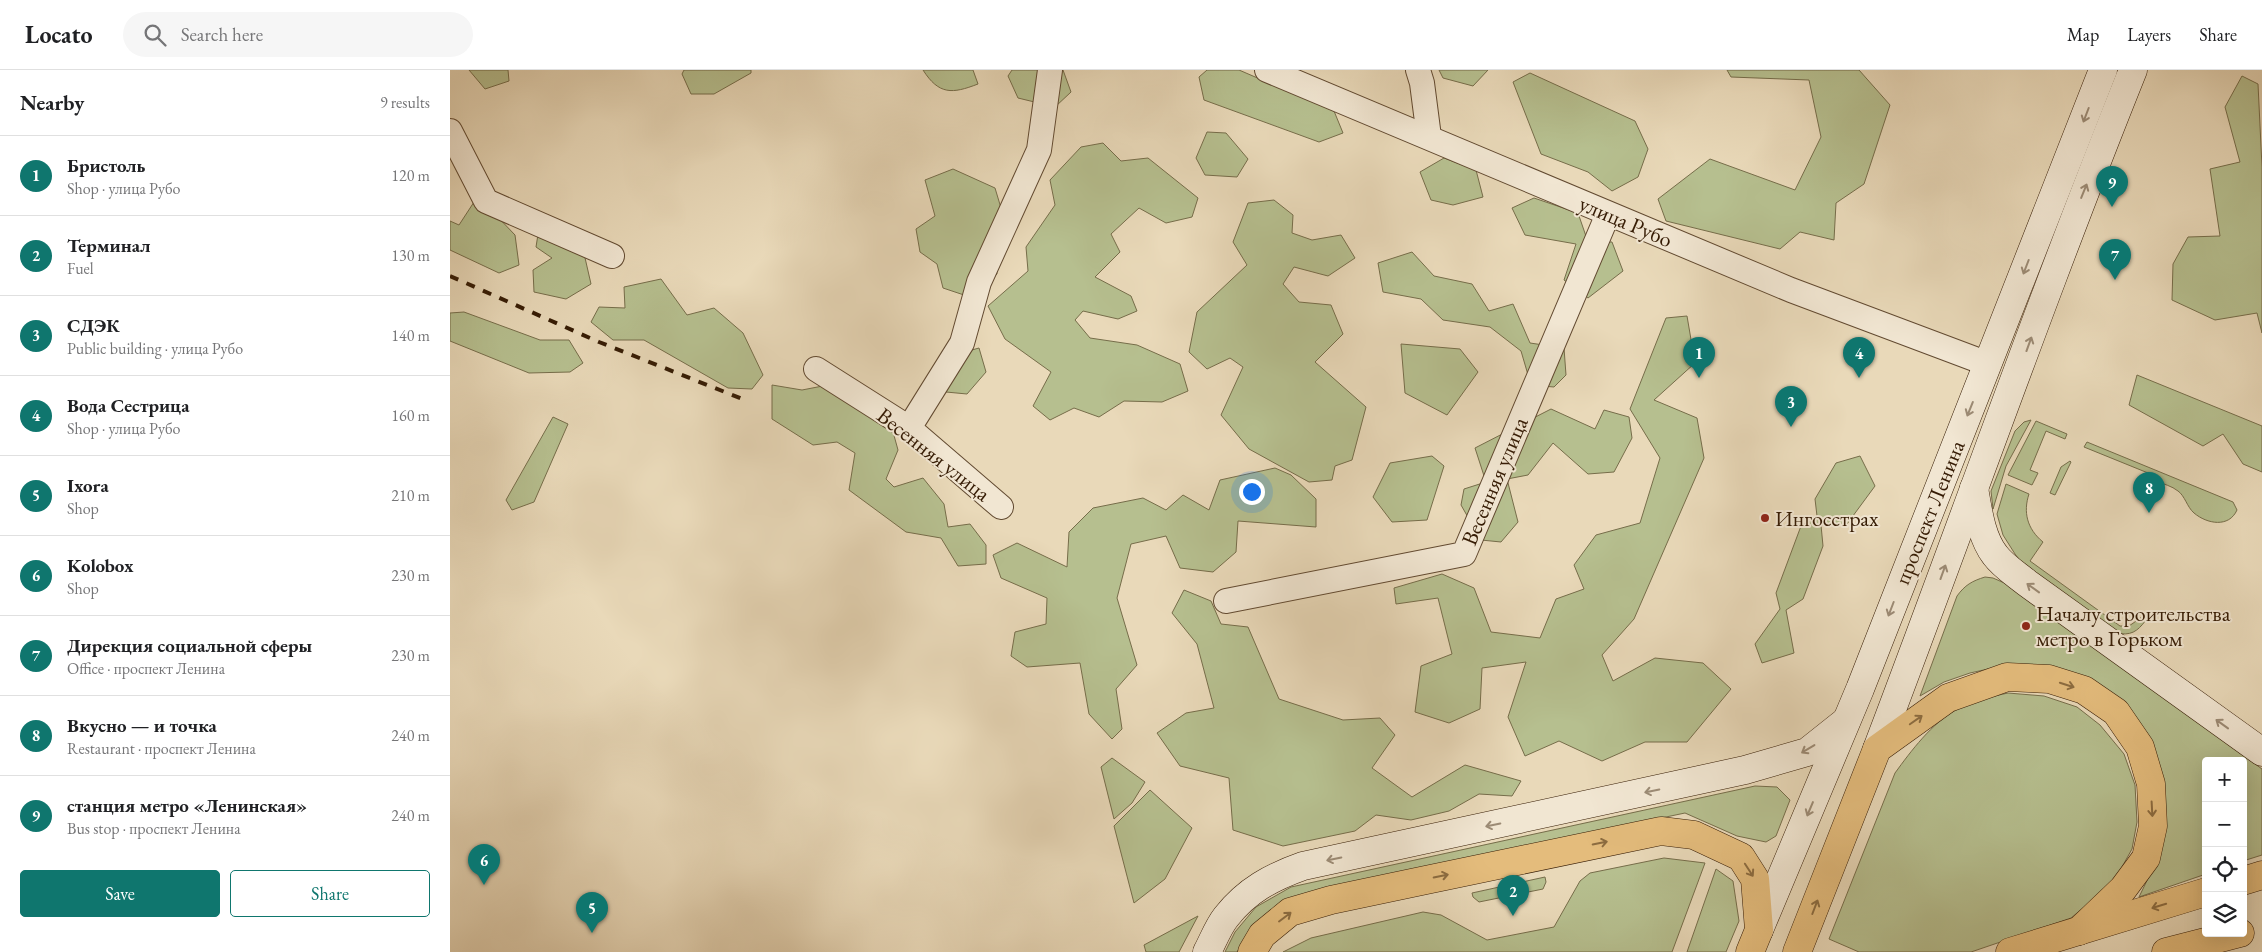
<!DOCTYPE html>
<html lang="en">
<head>
<meta charset="utf-8">
<style>
  body { margin:0; font-family:"EB Garamond",serif; background:#f6f6f6; color:#202124 }
  .controls { position:absolute; right:15px; bottom:15px; display:grid; overflow:hidden; border-radius:5px; box-shadow:0 5px 20px #0002 }
  .controls button { width:45px; height:45px; display:grid; place-items:center; padding:0; border:0; border-bottom:1px solid #e0e0e0; background:#fff; color:#202124; font:25px sans-serif }
  .you { position:absolute; left:801px; top:421px; width:18px; height:18px; margin:-12px; border:4px solid #fff; border-radius:50%; background:#1a73e8; box-shadow:0 0 0 8px #1a73e833 }
  .badge { display:grid; place-items:center; width:32px; height:32px; border-radius:50%; background:#0f766e; color:#fff; font-size:16px; font-weight:700 }
  .pin { position:absolute; translate:-50% -41px; filter:drop-shadow(0 1px 2px #0008) }
  .pin::after { content:''; position:absolute; top:26px; width:18px; height:15px; background:inherit; clip-path:polygon(0 0,100% 0,50% 100%) }
  .list { margin:0; padding:0; list-style:none }
  h2 { display:flex; justify-content:space-between; align-items:center; height:65px; margin:0; padding:0 20px; font-size:21px }
  h2 small { font-size:16px; font-weight:400; color:#757577 }
  .list li { display:grid; grid-template-columns:32px 1fr auto; gap:15px; align-items:center; box-sizing:border-box; height:80px; padding:0 20px; border-top:1px solid #e0e0e0 }
  .list b { display:block; font-size:19px; white-space:nowrap }
  .list p { margin:0; font-size:16px; white-space:nowrap; color:#757577 }
  .list em { font-size:16px; font-style:normal; color:#757577 }
  .actions { display:flex; gap:10px; padding:15px 20px }
  .actions a { flex:1; padding:11px 0; border:1px solid #0f766e; border-radius:5px; text-align:center; font-size:18px; color:#0f766e }
  .actions .main { background:#0f766e; color:#fff }
  .icon { flex:none; width:28px; height:28px; fill:none; stroke:currentColor; stroke-width:2; stroke-linecap:round; stroke-linejoin:round }
  .map { position:relative; flex:none; width:1812px; height:882px; overflow:hidden }
  header { display:flex; align-items:center; gap:30px; box-sizing:border-box; height:70px; padding:0 25px; background:#fff; border-bottom:1px solid #e0e0e0 }
  header strong { font-size:24px }
  nav { display:flex; gap:28px; margin-inline-start:auto; font-size:18px }
  .search { width:350px; height:45px; background:#f6f6f6; display:flex; align-items:center; gap:12px; box-sizing:border-box; padding:0 18px; border-radius:28px; color:#757577; font-size:19px }
  main { display:flex }
  aside { flex:1; background:#fff }
  .map>svg:first-child { display:block }
  .green { fill:#b6bf8f; stroke:#766d4a }
  .lines { fill:none; stroke-linecap:round; stroke-linejoin:round }
  .street-casing { stroke:#624a31; stroke-width:26 }
  .secondary-casing { stroke:#351b04; stroke-width:29 }
  .primary-casing { stroke:#351b04; stroke-width:29 }
  .street { stroke:#f1e6d2; stroke-width:24 }
  .secondary { stroke:#f1e6d2; stroke-width:28 }
  .primary { stroke:#e4bc7c; stroke-width:28 }
  .rail { stroke:#351b04; stroke-width:4; stroke-dasharray:9 9; stroke-linecap:butt }
  .oneway { stroke:#9c8b75 }
  .oneway2 { stroke:#8c6c40 }
  .poi-dot { fill:#8f2418; stroke:#f1e6d2; stroke-width:2 }
  .labels { text-anchor:middle; stroke-width:4; stroke-linejoin:round; paint-order:stroke }
  .street-label { font-size:22px; fill:#351b04; stroke:#f1e6d2 }
  .poi-label { font-size:22px; fill:#351b04; stroke:#f1e6d2; text-anchor:start }
</style>
</head>
<body>
<header>
<strong>Locato</strong>
<div class="search"><svg class="icon" aria-label="search" viewBox="0 0 24 24"><circle cx="10" cy="10" r="6"/><path d="M15 15l6 6"/></svg>Search here</div>
<nav><a>Map</a><a>Layers</a><a>Share</a></nav>
</header>
<main>
<aside>
<h2>Nearby<small>9 results</small></h2>
<ul class="list">
<li><span class="badge">1</span><div><b>Бристоль</b><p>Shop · улица Рубо</p></div><em>120 m</em></li>
<li><span class="badge">2</span><div><b>Терминал</b><p>Fuel</p></div><em>130 m</em></li>
<li><span class="badge">3</span><div><b>СДЭК</b><p>Public building · улица Рубо</p></div><em>140 m</em></li>
<li><span class="badge">4</span><div><b>Вода Сестрица</b><p>Shop · улица Рубо</p></div><em>160 m</em></li>
<li><span class="badge">5</span><div><b>Ixora</b><p>Shop</p></div><em>210 m</em></li>
<li><span class="badge">6</span><div><b>Kolobox</b><p>Shop</p></div><em>230 m</em></li>
<li><span class="badge">7</span><div><b>Дирекция социальной сферы</b><p>Office · проспект Ленина</p></div><em>230 m</em></li>
<li><span class="badge">8</span><div><b>Вкусно — и точка</b><p>Restaurant · проспект Ленина</p></div><em>240 m</em></li>
<li><span class="badge">9</span><div><b>станция метро «Ленинская»</b><p>Bus stop · проспект Ленина</p></div><em>240 m</em></li>
</ul>
<div class="actions"><a class="main">Save</a><a>Share</a></div>
</aside>
<div class="map">
<svg width="1812" height="882" viewBox="0 0 1812 882">
  <rect width="100%" height="100%" fill="#e9d9b9"/>
  <filter id="stains"><feTurbulence type="fractalNoise" baseFrequency=".004" numOctaves="4"/><feColorMatrix values="0 0 0 0 .2 0 0 0 0 .09 0 0 0 0 .02 0 0 0 .5 -.17"/></filter>
  <radialGradient id="worn" r=".72"><stop offset=".6" stop-color="#630" stop-opacity="0"/><stop offset="1" stop-color="#630" stop-opacity=".3"/></radialGradient>
  <g class="green">
    <polygon points="19,0 58,0 59,11 35,19"/>
    <polygon points="234,0 301,0 301,3 264,24 241,24 232,4"/>
    <path d="M473,0H523L528,14C502,24 489,25 473,0Z"/>
    <polygon points="562,0 613,0 621,22 605,37 568,28 558,6"/>
    <polygon points="757,0 789,0 884,41 893,63 869,72 754,30 749,7"/>
    <polygon points="989,0 1038,0 1023,16 993,8"/>
    <polygon points="1277,0 1409,0 1440,35 1414,114 1386,133 1384,170 1350,162 1330,179 1216,151 1208,129 1260,89 1345,120 1371,67 1359,10 1281,7"/>
    <polygon points="1080,3 1185,51 1198,79 1188,107 1162,121 1138,102 1091,84 1063,12"/>
    <polygon points="1792,6 1808,14 1812,97 1812,263 1807,243 1765,250 1722,230 1723,194 1738,167 1770,166 1760,99 1790,92 1775,37"/>
    <polygon points="757,62 776,63 798,89 787,107 755,105 746,88"/>
    <polygon points="653,73 671,91 698,88 748,128 742,147 716,153 689,138 661,164 670,182 645,207 681,226 687,241 668,249 633,241 625,250 640,268 687,275 730,294 738,321 712,332 674,331 649,347 624,338 600,350 583,336 601,302 555,269 538,236 578,201 576,177 605,135 600,110 631,77"/>
    <polygon points="994,88 1026,100 1033,127 1003,135 981,130 970,102"/>
    <polygon points="503,99 545,118 554,148 544,167 547,204 520,227 493,218 487,194 470,182 466,159 485,146 475,110"/>
    <polygon points="1084,128 1128,143 1138,172 1162,172 1173,201 1138,228 1114,210 1126,174 1075,165 1062,138"/>
    <polygon points="824,130 843,145 842,163 862,170 891,165 905,188 878,206 844,197 833,214 849,232 881,235 893,264 865,292 916,337 902,390 885,396 882,410 859,412 799,379 771,345 793,297 780,288 757,299 739,282 747,242 797,195 783,172 798,133"/>
    <polygon points="24,132 43,142 65,165 69,195 49,203 0,180 0,151 9,155"/>
    <polygon points="89,158 133,179 141,214 116,229 84,222 83,200 102,188 86,177"/>
    <polygon points="962,182 984,206 1022,214 1039,241 1063,234 1080,273 1114,278 1116,305 1104,317 1081,315 1071,281 1040,257 993,250 971,229 933,222 928,193"/>
    <polygon points="211,209 237,245 264,238 293,263 313,305 302,319 278,318 194,270 163,270 141,252 149,237 175,238 174,217"/>
    <polygon points="14,242 90,270 119,270 133,293 120,302 79,303 0,271 0,243"/>
    <polygon points="1237,246 1245,293 1204,330 1247,348 1254,388 1184,549 1152,585 1163,611 1205,588 1253,593 1281,619 1237,672 1195,672 1152,691 1109,671 1075,686 1058,647 1076,592 1032,598 1030,639 999,653 965,642 971,596 1002,584 988,528 946,534 944,518 992,504 1024,518 1041,562 1090,568 1106,529 1134,519 1124,495 1146,465 1190,453 1210,388 1180,339 1216,248"/>
    <polygon points="951,274 1010,279 1028,302 997,345 955,323"/>
    <polygon points="529,278 536,302 517,324 496,322 494,306 511,283"/>
    <polygon points="1687,305 1812,356 1812,402 1793,394 1773,364 1753,376 1679,335"/>
    <polygon points="383,314 437,340 448,380 436,409 444,417 473,408 494,434 498,457 520,454 536,475 536,494 508,496 491,468 456,462 399,420 405,383 387,372 363,375 322,349 322,315 352,320"/>
    <polygon points="1101,339 1145,359 1154,340 1179,347 1182,368 1164,402 1138,404 1103,373 1078,405 1057,409 1068,452 1051,472 1031,470 1011,435 1014,419 1036,412 1025,378"/>
    <polygon points="103,347 118,354 84,432 62,440 56,430"/>
    <polygon points="1581,350 1556,396 1543,439 1541,421 1565,361 1574,352"/>
    <polygon points="1586,351 1617,364 1615,369 1596,361 1580,400 1588,403 1582,415 1558,405"/>
    <path d="M1637,372L1783,432L1787,440C1779,458 1757,454 1744,443C1737,437 1735,426 1728,421C1722,416 1713,414 1706,411L1703,405L1634,377Z"/>
    <polygon points="982,386 994,396 977,450 942,452 923,427 940,393"/>
    <polygon points="1410,386 1425,416 1397,454 1371,455 1373,476 1353,529 1336,540 1344,583 1312,593 1305,574 1330,539 1326,523 1351,456 1367,446 1365,429 1386,393"/>
    <polygon points="1620,391 1621,392 1605,425 1600,423 1611,397"/>
    <polygon points="825,398 841,405 866,429 866,457 788,451 786,482 763,502 730,498 716,466 681,474 667,528 687,595 666,619 672,659 662,669 639,644 630,593 577,597 561,586 565,562 596,554 597,528 551,508 543,485 567,473 617,497 619,462 643,438 693,428 716,440 733,425 759,440 770,410"/>
    <path d="M1556,414L1579,424C1573,442 1577,459 1593,472L1580,491L1670,556H1679L1692,547L1696,550C1687,562 1681,566 1665,563L1576,498L1565,484L1553,465L1547,444Z"/>
    <path d="M1535,507L1543,508L1559,515L1812,699V785L1793,791V691H1756V804L1689,827L1706,792L1679,641L1556,595L1520,603L1494,612L1470,626L1507,526C1515,515 1522,511 1535,507Z"/>
    <polygon points="734,520 761,531 771,554 798,557 829,629 893,650 930,648 945,665 922,698 962,727 1015,695 1071,711 1062,726 1029,724 999,741 961,750 926,745 905,761 833,776 783,760 779,708 730,696 707,663 736,643 764,638 747,574 722,543"/>
    <path d="M1558,623L1594,626L1627,637L1650,655L1674,684L1685,715L1687,752L1682,779L1663,813L1621,848L1521,882H1409L1379,869L1445,703C1461,681 1482,653 1506,640C1522,631 1540,627 1558,623Z"/>
    <polygon points="662,688 695,712 682,733 664,749 651,697"/>
    <polygon points="1305,716 1327,717 1340,730 1326,766 1316,772 1287,766 1235,743 877,818 804,855 787,882 775,882 785,862 806,837 841,817"/>
    <polygon points="700,720 742,758 715,809 684,833 664,756"/>
    <polygon points="1214,788 1255,793 1222,882 833,882 861,868 973,842 991,845 1037,870 1104,857 1130,811 1140,803"/>
    <polygon points="1266,799 1283,811 1289,851 1276,882 1237,882"/>
    <polygon points="1095,807 1096,812 1093,819 1029,832 1023,827 1022,823"/>
    <polygon points="748,846 729,882 696,882 694,875"/>
  </g>
  <g class="lines">
    <defs>
      <g id="street">
        <polyline points="817,0 1341,220 1538,294"/>
        <polyline points="968,0 972,13 979,67"/>
        <polyline points="0,61 36,131 162,186"/>
        <polyline points="366,299 459,358 551,437"/>
        <polyline points="459,358 512,273 529,212 589,80 600,0"/>
        <polyline points="776,531 1014,484 1158,144"/>
      </g>
      <g id="secondary">
        <path d="M1524,418C1528,440 1531,467 1545,485C1553,496 1566,504 1577,513L1812,682"/>
        <path d="M1427,679C1513,453 1593,224 1683,0"/>
        <polyline points="1309,860 1410,619 1653,0"/>
        <path d="M757,882C763,871 768,857 776,847C797,820 822,807 853,796L1295,700L1357,682L1396,651"/>
      </g>
      <g id="primary">
        <polyline points="1793,811 1812,805"/>
        <polyline points="802,882 812,865 840,842 881,830 976,810 1211,761 1244,765 1291,787 1305,809 1309,860 1300,882"/>
        <polyline points="1347,882 1427,679 1498,628 1557,607 1599,609 1634,620 1666,642 1690,677 1701,714 1703,756 1696,788 1673,819 1629,861"/>
        <polyline points="1560,882 1756,822"/>
        <polyline points="1716,882 1790,863"/>
      </g>
    </defs>
    <use href="#street" class="street-casing"/>
    <use href="#secondary" class="secondary-casing"/>
    <use href="#primary" class="primary-casing"/>
    <use href="#street" class="street"/>
    <use href="#secondary" class="secondary"/>
    <use href="#primary" class="primary"/>
    <polyline class="rail" points="0,206 149,272 295,330"/>
  </g>
  <defs><path id="oneway-shaft" d="M-6 0H5M1.5-3L5.5 0L1.5 3" fill="none" stroke-width="1.6" stroke-linecap="round" stroke-linejoin="round" transform="scale(1.25)"/></defs>
  <g class="oneway">
    <use href="#oneway-shaft" transform="translate(1636 45) rotate(111)"/>
    <use href="#oneway-shaft" transform="translate(1634 121) rotate(-68)"/>
    <use href="#oneway-shaft" transform="translate(1576 197) rotate(111)"/>
    <use href="#oneway-shaft" transform="translate(1579 274) rotate(-70)"/>
    <use href="#oneway-shaft" transform="translate(1520 339) rotate(112)"/>
    <use href="#oneway-shaft" transform="translate(1493 502) rotate(-70)"/>
    <use href="#oneway-shaft" transform="translate(1583 518) rotate(-144)"/>
    <use href="#oneway-shaft" transform="translate(1441 539) rotate(111)"/>
    <use href="#oneway-shaft" transform="translate(1772 654) rotate(-144)"/>
    <use href="#oneway-shaft" transform="translate(1358 679) rotate(149)"/>
    <use href="#oneway-shaft" transform="translate(1202 721) rotate(168)"/>
    <use href="#oneway-shaft" transform="translate(1360 739) rotate(113)"/>
    <use href="#oneway-shaft" transform="translate(1043 755) rotate(168)"/>
    <use href="#oneway-shaft" transform="translate(884 789) rotate(168)"/>
  </g>
  <g class="oneway2">
    <use href="#oneway-shaft" transform="translate(1617 615) rotate(18)"/>
    <use href="#oneway-shaft" transform="translate(1466 650) rotate(-35)"/>
    <use href="#oneway-shaft" transform="translate(1702 739) rotate(87)"/>
    <use href="#oneway-shaft" transform="translate(1150 773) rotate(-11)"/>
    <use href="#oneway-shaft" transform="translate(1299 800) rotate(57)"/>
    <use href="#oneway-shaft" transform="translate(991 806) rotate(-12)"/>
    <use href="#oneway-shaft" transform="translate(1709 836) rotate(163)"/>
    <use href="#oneway-shaft" transform="translate(1365 837) rotate(-69)"/>
    <use href="#oneway-shaft" transform="translate(835 847) rotate(-37)"/>
  </g>
  <g class="poi-dot">
    <circle cx="1315" cy="448" r="5"/>
    <circle cx="1576" cy="556" r="5"/>
  </g>
  <g class="labels">
    <g class="street-label">
      <text transform="translate(1176 151) rotate(23)" y="8">улица Рубо</text>
      <text transform="translate(484 384) rotate(38)" y="8">Весенняя улица</text>
      <text transform="translate(1044 411) rotate(-67)" y="8">Весенняя улица</text>
      <text transform="translate(1479 442) rotate(-68)" y="8">проспект Ленина</text>
    </g>
    <g class="poi-label">
      <text x="1325" y="456">Ингосстрах</text>
      <text x="1586" y="551">Началу строительства<tspan x="1586" dy="25">метро в Горьком</tspan></text>
    </g>
  </g>
  <rect width="100%" height="100%" filter="url(#stains)"/>
  <rect width="100%" height="100%" fill="url(#worn)"/>
</svg>
<div class="controls">
<button>+</button>
<button>−</button>
<button><svg class="icon" aria-label="locate" viewBox="0 0 24 24"><circle cx="12" cy="12" r="6"/><path d="M12 2v4M12 18v4M2 12h4M18 12h4"/></svg></button>
<button><svg class="icon" aria-label="layers" viewBox="0 0 24 24"><path d="M12 4l9 5-9 5-9-5zM3 14l9 5 9-5"/></svg></button>
</div>
<div class="you"></div>
<div class="pin badge" style="left:1249px;top:308px">1</div>
<div class="pin badge" style="left:1063px;top:846px">2</div>
<div class="pin badge" style="left:1341px;top:357px">3</div>
<div class="pin badge" style="left:1409px;top:308px">4</div>
<div class="pin badge" style="left:142px;top:863px">5</div>
<div class="pin badge" style="left:34px;top:815px">6</div>
<div class="pin badge" style="left:1665px;top:210px">7</div>
<div class="pin badge" style="left:1699px;top:443px">8</div>
<div class="pin badge" style="left:1662px;top:137px">9</div>
</div>
</main>
</body>
</html>
